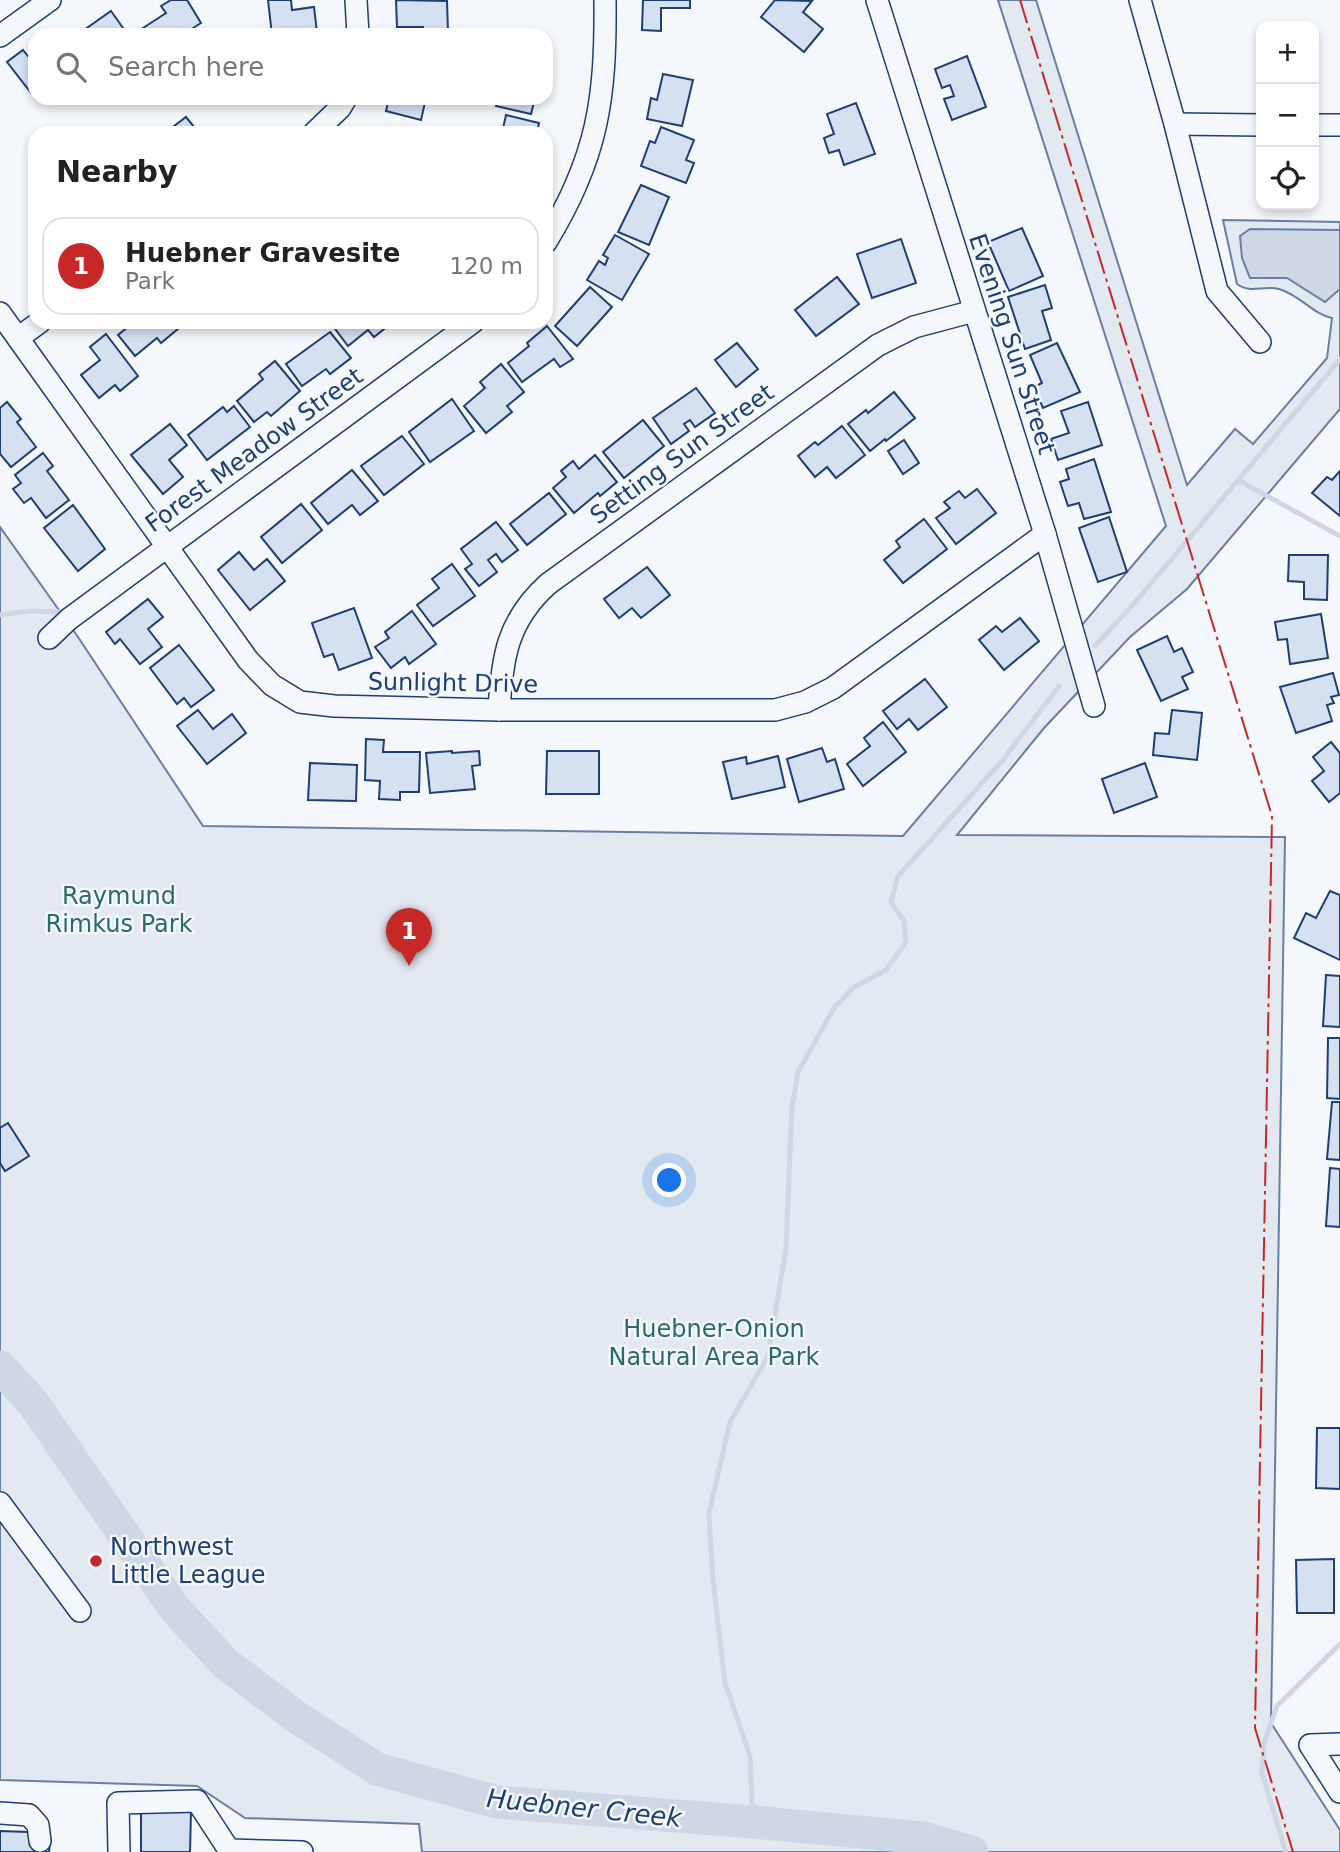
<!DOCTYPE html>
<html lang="en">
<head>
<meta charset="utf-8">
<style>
  body { margin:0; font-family:"DejaVu Sans",sans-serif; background:#f2f2f2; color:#222 }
  .controls { position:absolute; right:21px; top:21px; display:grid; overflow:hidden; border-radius:14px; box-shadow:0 4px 10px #0003 }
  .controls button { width:63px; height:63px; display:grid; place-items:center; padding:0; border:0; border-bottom:2px solid #e0e0e0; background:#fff; color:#222; font:35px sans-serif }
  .you { position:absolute; left:670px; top:1181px; width:24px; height:24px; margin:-18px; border:5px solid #fff; border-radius:50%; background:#1a73e8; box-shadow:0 0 0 10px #1a73e833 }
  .badge { display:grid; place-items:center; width:46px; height:46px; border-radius:50%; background:#c62828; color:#fff; font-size:23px; font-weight:700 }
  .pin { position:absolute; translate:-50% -58px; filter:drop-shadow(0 2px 4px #0008) }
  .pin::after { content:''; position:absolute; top:37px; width:24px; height:21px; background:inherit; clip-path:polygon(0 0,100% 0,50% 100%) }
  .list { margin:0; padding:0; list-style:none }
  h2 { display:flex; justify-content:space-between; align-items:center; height:91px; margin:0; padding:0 28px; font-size:30px }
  h2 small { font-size:23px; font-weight:400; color:#767676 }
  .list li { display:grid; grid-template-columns:46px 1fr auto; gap:21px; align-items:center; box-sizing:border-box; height:98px; margin:0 14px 14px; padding:0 14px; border:2px solid #e0e0e0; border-radius:21px }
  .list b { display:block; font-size:26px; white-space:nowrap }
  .list p { margin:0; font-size:23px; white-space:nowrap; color:#767676 }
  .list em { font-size:23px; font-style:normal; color:#767676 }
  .icon { flex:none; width:38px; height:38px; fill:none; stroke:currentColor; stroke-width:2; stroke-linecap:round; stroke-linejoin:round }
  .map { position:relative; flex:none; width:1340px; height:1852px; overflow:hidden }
  .search { position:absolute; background:#fff; box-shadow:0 4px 10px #0003; left:28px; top:28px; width:525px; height:77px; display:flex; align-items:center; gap:18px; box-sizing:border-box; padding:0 24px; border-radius:21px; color:#767676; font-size:26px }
  .panel { position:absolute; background:#fff; box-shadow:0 4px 10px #0003; left:28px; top:126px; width:525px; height:203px; border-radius:21px }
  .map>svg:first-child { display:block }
  .green { fill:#e3e9f0; stroke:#687fa3; stroke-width:2 }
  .water { fill:#cfd7e4; stroke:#687fa3; stroke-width:2 }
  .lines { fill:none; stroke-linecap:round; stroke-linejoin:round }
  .stream { stroke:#cfd7e4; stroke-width:5 }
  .river { stroke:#cfd7e4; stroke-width:33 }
  .building { fill:#d5e0f0; stroke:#1d3f73; stroke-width:2 }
  .minor-casing { stroke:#1d3f73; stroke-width:24 }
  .minor { stroke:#f4f7fb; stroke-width:21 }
  .power { stroke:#c62828; stroke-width:2; stroke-dasharray:24 5 3.5 5; stroke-linecap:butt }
  .poi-dot { fill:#c62828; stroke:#f4f7fb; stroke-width:2.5 }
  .labels { text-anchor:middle; stroke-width:5; stroke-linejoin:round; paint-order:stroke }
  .street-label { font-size:24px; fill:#1d3f73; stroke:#f4f7fb }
  .park-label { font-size:24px; fill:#2c6c60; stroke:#f4f7fb }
  .poi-label { font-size:24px; fill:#1d3f73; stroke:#f4f7fb; text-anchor:start }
  .water-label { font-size:26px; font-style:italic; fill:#1d3f73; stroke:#f4f7fb }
</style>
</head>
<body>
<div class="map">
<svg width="1340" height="1852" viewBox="0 0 1340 1852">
  <rect width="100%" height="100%" fill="#f4f7fb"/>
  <path class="green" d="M998,0H1036L1187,485L1235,429L1253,444L1327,358L1332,318C1311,313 1300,295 1279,289C1264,285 1250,294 1237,284L1223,220L1340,222V409L1187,589L1130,637L1044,728L957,835L1285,837L1271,1723L1340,1830V1852H422L419,1824L245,1818L197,1786L0,1780V527L78,637L203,826L903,836L1166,526Z"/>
  <polygon class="water" points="1250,229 1340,230 1340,289 1325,302 1287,278 1250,278 1242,258 1240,236"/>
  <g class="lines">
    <g class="stream">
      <polyline points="1238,480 1340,536"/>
      <polyline points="0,615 30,611 60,612"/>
      <polyline points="1095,646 1138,599 1340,359"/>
      <polyline points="753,1822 750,1756 725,1683 713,1581 709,1513 730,1422 768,1356 786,1249 792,1107 798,1072 834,1008 854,987 886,970 906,942 904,921 891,902 898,876 1002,761 1059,686"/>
      <polyline points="1286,1852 1262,1773 1264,1743 1277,1706 1340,1644"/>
    </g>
    <polyline class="river" points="0,1367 33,1403 175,1609 225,1663 295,1716 377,1769 497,1802 753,1822 923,1838 972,1852"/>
  </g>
  <g class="building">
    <polygon points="171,0 187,0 201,23 182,35 143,35 140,30 166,13 161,6"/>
    <polygon points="268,0 291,0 292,10 314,7 317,33 272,35"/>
    <polygon points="396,0 447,1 448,32 423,32 423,27 397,27"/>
    <polygon points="643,0 690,0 690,8 661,8 661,31 642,30"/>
    <polygon points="775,0 812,1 803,12 823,29 804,52 761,17"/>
    <polygon points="111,11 128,35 77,35"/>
    <polygon points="23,50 35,65 35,98 7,62"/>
    <polygon points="967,56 986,107 952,120 944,99 954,96 950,85 942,88 935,69"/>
    <polygon points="663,74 693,80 682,126 647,119 651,98 657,100"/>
    <polygon points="389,98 426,98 421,120 386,111"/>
    <polygon points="498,98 535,98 531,114 496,106"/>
    <polygon points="856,103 875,154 844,165 839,150 829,153 824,138 834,134 827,114"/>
    <polygon points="506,115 539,123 537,133 502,133"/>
    <polygon points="186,117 199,133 165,133"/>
    <polygon points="661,127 694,140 686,160 694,163 686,183 641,166 650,141 655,143"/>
    <polygon points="641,185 669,197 649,245 618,232"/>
    <polygon points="1022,228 1043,276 1009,291 988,242"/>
    <polygon points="615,235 649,254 622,300 587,280 599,261 605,265 608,258 603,255"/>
    <polygon points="901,239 916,283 872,298 857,254"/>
    <polygon points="837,277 859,304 816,336 795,310"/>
    <polygon points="1045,285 1052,308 1042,311 1051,340 1025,349 1008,297"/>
    <polygon points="590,287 612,307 577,346 555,326"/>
    <polygon points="134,322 174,322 179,328 161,343 157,338 135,356 118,335"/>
    <polygon points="330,322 393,322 374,337 368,330 348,346"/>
    <polygon points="547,326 573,359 560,367 554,359 522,382 508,363 529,346 527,343"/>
    <polygon points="330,332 351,358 330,374 326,369 302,386 286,364"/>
    <polygon points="106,334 138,376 120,391 115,385 99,398 81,375 100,360 90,347"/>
    <polygon points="737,343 758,369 736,387 715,360"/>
    <polygon points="1057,343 1080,392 1043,408 1034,387 1042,383 1030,355"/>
    <polygon points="275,361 300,391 271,416 267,412 254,422 237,401 263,379 259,374"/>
    <polygon points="501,364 524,392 507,406 512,412 486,433 464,406 485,388 480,382"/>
    <polygon points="696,388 715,413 695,427 690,420 684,424 689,431 671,444 653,418"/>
    <polygon points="894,392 915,418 886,441 885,439 870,451 848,424 866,410 868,413"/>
    <polygon points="452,399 474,431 430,462 409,432"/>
    <polygon points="7,402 21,419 17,422 36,447 11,467 0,454 0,408"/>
    <polygon points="1088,402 1102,445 1058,460 1051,439 1069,433 1061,411"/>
    <polygon points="234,406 250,427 207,460 188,435 223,407 227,412"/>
    <polygon points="643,420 664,446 624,478 603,452"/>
    <polygon points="170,424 187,445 169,460 183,477 163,494 131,455"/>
    <polygon points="842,426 865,455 836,478 827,467 815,477 798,456 815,442 818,445"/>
    <polygon points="402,436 424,464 384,495 361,466"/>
    <polygon points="904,440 919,463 903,474 888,451"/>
    <polygon points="43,453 53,466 47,471 69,500 46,518 31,498 24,503 13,489 21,483 15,475"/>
    <polygon points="595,455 617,482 600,496 598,493 574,513 553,488 566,477 561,471 573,461 579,469"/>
    <polygon points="1094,459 1111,512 1084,519 1079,503 1068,506 1060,482 1069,479 1066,469"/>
    <polygon points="352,470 378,501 360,515 352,505 328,524 311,503"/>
    <polygon points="1340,471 1340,516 1312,493 1327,477 1332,480"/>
    <polygon points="977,489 996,513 956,544 936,518 950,508 944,502 959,491 965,498"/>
    <polygon points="549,493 566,514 527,545 510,524"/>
    <polygon points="301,504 322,530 282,563 261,537"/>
    <polygon points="73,505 105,549 78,571 44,528"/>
    <polygon points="1109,517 1127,572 1098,582 1079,528"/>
    <polygon points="924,519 947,549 903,583 884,560 900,547 896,541"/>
    <polygon points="496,522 518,550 502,562 496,554 488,560 497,572 479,586 465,569 472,564 461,549"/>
    <polygon points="239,552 254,570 267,559 285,581 250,610 218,570"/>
    <polygon points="1289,555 1328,555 1327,600 1304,599 1304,582 1288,581"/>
    <polygon points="452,564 475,596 433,626 417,605 439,588 432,579"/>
    <polygon points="647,567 670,595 641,618 632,608 619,618 604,599"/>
    <polygon points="148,599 163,617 148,629 162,647 140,664 120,639 115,644 106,632"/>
    <polygon points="354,608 372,658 339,670 333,654 324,657 312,623"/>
    <polygon points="412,611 436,644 409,664 405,657 391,668 375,647 389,638 385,632"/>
    <polygon points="1321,614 1328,658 1290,664 1287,639 1278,640 1275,622"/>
    <polygon points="1020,618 1039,641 1004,670 979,640 996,626 1002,632"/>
    <polygon points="1167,636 1174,652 1182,648 1193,672 1182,677 1188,689 1161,701 1137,650"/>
    <polygon points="179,645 214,690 191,707 184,698 177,704 150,668"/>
    <polygon points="1333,673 1339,695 1331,697 1334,703 1327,705 1332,721 1296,733 1280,687"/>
    <polygon points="925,679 947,707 918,730 909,719 897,729 883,711"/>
    <polygon points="198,710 213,729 232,714 246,733 207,764 177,726"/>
    <polygon points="1172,710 1202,713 1197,760 1153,755 1155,733 1169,734"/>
    <polygon points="883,722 906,752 863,786 847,764 870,746 864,738"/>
    <polygon points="366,739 384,740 383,752 420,752 419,792 400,792 400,800 379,799 380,781 365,780"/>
    <polygon points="1331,742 1340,753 1340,793 1329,802 1312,781 1324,771 1313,757"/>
    <polygon points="822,748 827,762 835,759 844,789 799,802 787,759"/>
    <polygon points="452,751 452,753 479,751 480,765 472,766 475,789 430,793 426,753"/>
    <polygon points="547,751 599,751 599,794 546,794"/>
    <polygon points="778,756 785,787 732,799 723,762 746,757 747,764"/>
    <polygon points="310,763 357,765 356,801 308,800"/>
    <polygon points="1145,763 1157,797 1114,813 1102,779"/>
    <polygon points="1330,891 1340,895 1340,960 1294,938 1306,913 1316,918"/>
    <polygon points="1326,975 1340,976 1340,1027 1323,1026"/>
    <polygon points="1328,1038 1340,1038 1340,1099 1327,1098"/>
    <polygon points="1332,1102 1340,1102 1340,1160 1327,1159"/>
    <polygon points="8,1123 29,1156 5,1171 0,1163 0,1128"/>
    <polygon points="1330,1168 1340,1169 1340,1227 1326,1226"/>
    <polygon points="1317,1428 1340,1428 1340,1489 1316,1488"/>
    <polygon points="1334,1559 1334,1613 1297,1613 1296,1560"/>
    <polygon points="141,1812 191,1812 190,1852 141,1852"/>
    <polygon points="0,1831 28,1832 30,1841 50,1842 49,1852 0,1852"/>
  </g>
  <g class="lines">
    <defs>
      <g id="minor">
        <polyline points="356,0 358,35"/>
        <polyline points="877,0 1045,534 1094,706"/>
        <polyline points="1140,0 1175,124 1217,291 1260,342"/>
        <polyline points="0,36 50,0"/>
        <polyline points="1175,124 1261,125"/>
        <polyline points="1314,125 1340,125"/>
        <polyline points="314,133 340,108 346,98"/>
        <path d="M546,242C598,157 606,98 605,0"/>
        <polyline points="0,313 248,660 272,685 300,702 334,706 499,710 775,710 805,702 833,688 1045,534"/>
        <polyline points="18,338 40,322"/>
        <polyline points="49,638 69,619 473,322"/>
        <path d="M499,710C502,658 507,621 548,584L878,345L914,327L974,311"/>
        <polyline points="0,1503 80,1611"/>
        <polyline points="1340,1744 1310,1745 1340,1792"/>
        <polyline points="0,1813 29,1815 38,1825 40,1841"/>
        <polyline points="119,1852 118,1803 197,1801 229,1850 302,1852"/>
      </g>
    </defs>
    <use href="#minor" class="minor-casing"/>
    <use href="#minor" class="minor"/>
    <polyline class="power" points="1020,0 1272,816 1255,1728 1293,1852"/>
  </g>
  <circle class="poi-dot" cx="96" cy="1561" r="7"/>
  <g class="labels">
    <g class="street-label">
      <text transform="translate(1012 344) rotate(72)" y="8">Evening Sun Street</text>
      <text transform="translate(254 450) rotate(-36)" y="8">Forest Meadow Street</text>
      <text transform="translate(682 454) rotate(-36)" y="8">Setting Sun Street</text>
      <text transform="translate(453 683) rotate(1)" y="8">Sunlight Drive</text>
    </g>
    <g class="park-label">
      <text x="119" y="904">Raymund<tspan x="119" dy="28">Rimkus Park</tspan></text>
      <text x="714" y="1337">Huebner-Onion<tspan x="714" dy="28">Natural Area Park</tspan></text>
    </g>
    <g class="poi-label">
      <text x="110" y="1555">Northwest<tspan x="110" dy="28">Little League</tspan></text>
    </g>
    <g class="water-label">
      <text transform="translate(584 1808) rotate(6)" y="9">Huebner Creek</text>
    </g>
  </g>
</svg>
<div class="controls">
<button>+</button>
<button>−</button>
<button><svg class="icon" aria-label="locate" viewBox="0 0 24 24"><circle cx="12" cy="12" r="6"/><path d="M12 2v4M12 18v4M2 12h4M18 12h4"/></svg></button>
</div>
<div class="you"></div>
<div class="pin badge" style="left:409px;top:966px">1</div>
<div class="search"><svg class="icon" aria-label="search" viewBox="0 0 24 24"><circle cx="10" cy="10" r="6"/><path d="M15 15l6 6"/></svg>Search here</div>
<section class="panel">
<h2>Nearby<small></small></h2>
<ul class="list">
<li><span class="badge">1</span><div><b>Huebner Gravesite</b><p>Park</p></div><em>120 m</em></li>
</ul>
</section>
</div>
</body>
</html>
